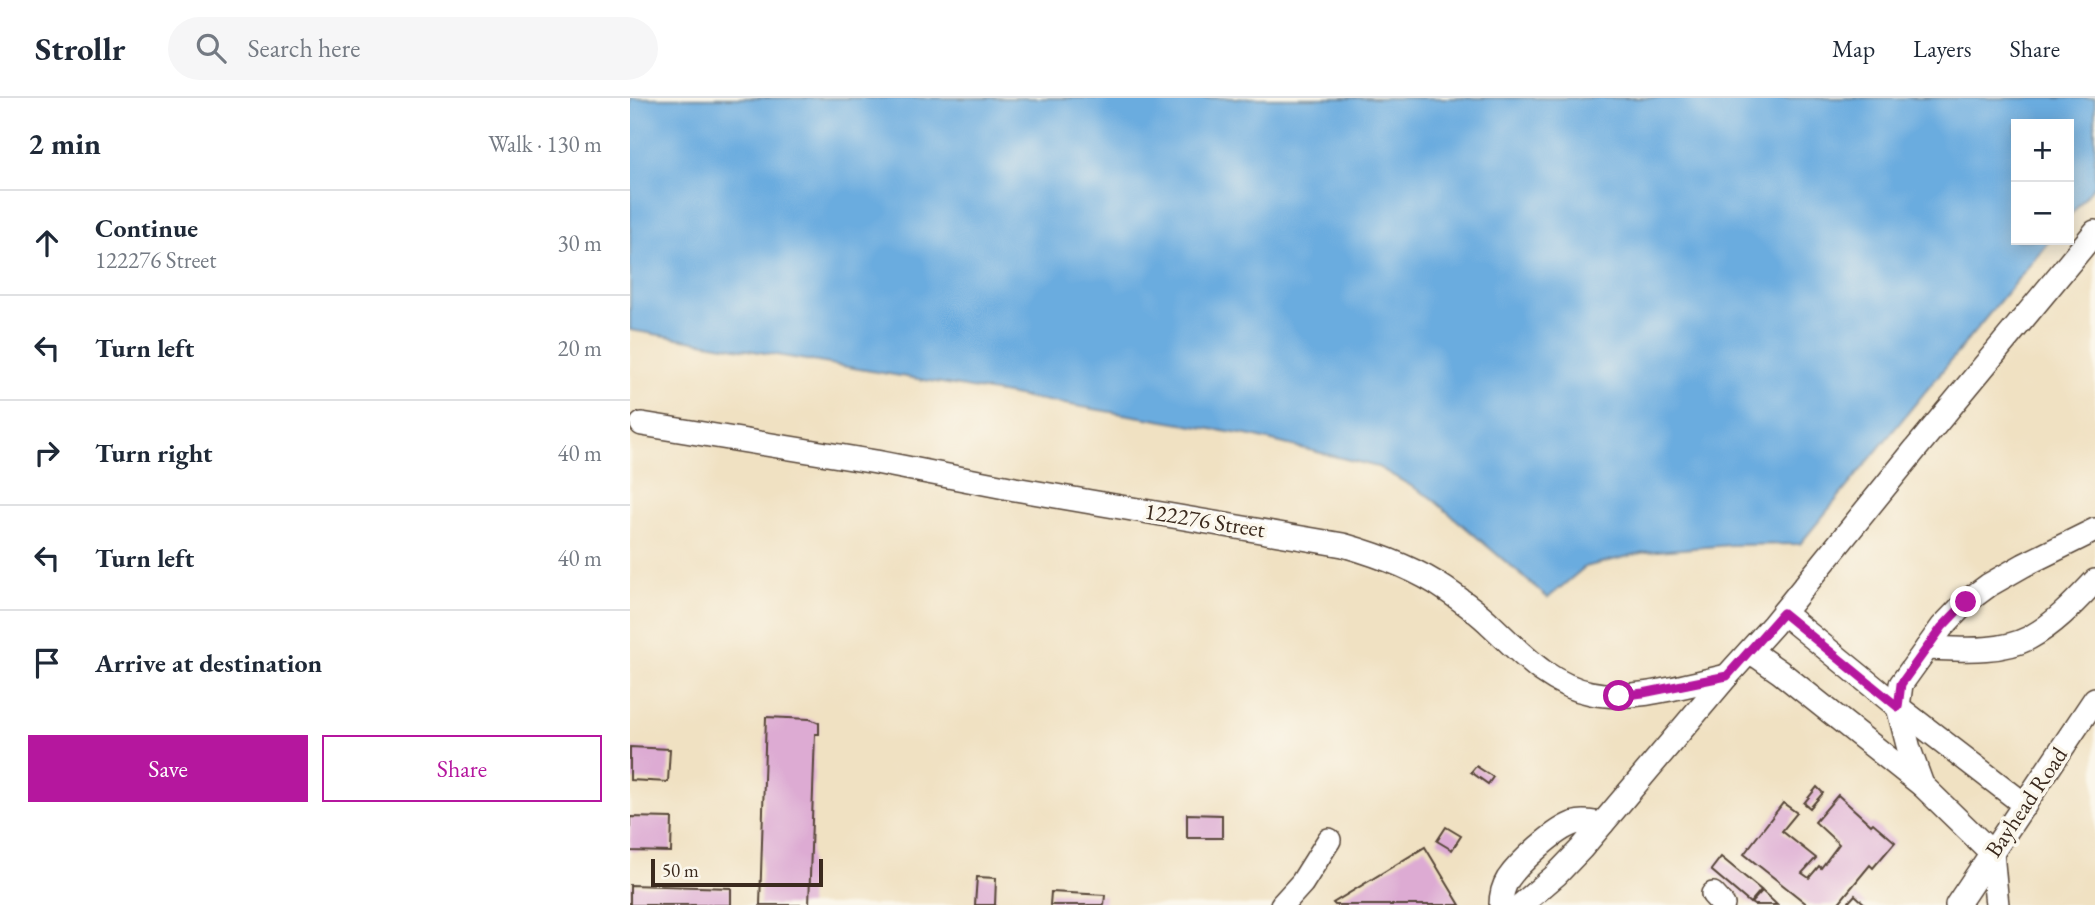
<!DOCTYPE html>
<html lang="en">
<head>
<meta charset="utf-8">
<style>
  body { margin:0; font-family:"EB Garamond",serif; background:#f6f6f7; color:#1f2937 }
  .controls { position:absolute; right:21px; top:21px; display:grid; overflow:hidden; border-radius:0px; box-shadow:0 4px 18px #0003 }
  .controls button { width:63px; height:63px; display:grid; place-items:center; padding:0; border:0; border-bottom:2px solid #e0e1e3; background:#fff; color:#1f2937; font:35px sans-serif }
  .scale { position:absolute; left:21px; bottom:18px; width:172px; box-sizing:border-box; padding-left:7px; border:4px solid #3b2a1e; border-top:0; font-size:19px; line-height:24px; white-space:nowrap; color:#3b2a1e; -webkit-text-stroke:5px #fbf7ec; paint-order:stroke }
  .stop { position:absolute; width:21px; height:21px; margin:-16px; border:5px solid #b5179e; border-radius:50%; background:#fff }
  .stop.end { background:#b5179e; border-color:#fff; box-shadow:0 2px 7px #0008 }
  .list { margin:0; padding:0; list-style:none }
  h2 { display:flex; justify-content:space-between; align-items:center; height:91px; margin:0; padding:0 28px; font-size:30px }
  h2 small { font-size:23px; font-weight:400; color:#747a83 }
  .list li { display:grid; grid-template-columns:46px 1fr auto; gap:21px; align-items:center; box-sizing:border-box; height:105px; padding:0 28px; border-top:2px solid #e0e1e3 }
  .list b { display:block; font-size:26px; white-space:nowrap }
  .list p { margin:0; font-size:23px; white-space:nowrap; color:#747a83 }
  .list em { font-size:23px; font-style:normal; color:#747a83 }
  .actions { display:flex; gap:14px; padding:21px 28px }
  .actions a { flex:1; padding:16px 0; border:2px solid #b5179e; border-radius:0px; text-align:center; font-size:24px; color:#b5179e }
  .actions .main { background:#b5179e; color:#fff }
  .icon { flex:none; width:38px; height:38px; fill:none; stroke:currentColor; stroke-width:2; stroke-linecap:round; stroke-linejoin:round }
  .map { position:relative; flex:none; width:1465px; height:807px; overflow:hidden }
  header { display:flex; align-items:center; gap:42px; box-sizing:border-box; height:98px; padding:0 35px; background:#fff; border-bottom:2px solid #e0e1e3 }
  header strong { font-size:33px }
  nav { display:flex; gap:38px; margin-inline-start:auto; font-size:24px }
  .search { width:490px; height:63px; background:#f6f6f7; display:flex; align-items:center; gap:18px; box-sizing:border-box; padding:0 24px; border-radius:38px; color:#747a83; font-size:26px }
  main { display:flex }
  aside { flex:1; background:#fff }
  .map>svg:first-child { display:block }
  .water { fill:#6bacdf; stroke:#536b7e; stroke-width:2 }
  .building { fill:#ddabd3 }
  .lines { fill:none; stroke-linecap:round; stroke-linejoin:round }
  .minor-casing { stroke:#564537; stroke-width:26 }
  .minor { stroke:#fff; stroke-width:23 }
  .route { stroke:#b5179e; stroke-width:9 }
  .labels { text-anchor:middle; stroke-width:7; stroke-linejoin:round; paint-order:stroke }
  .street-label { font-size:23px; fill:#3b2a1e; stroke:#fbf7ec }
</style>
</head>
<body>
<header>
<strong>Strollr</strong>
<div class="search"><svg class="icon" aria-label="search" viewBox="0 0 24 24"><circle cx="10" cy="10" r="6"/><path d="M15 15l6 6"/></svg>Search here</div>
<nav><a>Map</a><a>Layers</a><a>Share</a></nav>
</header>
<main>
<aside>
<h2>2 min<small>Walk · 130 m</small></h2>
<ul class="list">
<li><svg class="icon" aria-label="ahead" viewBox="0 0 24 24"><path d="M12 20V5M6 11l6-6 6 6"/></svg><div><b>Continue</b><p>122276 Street</p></div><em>30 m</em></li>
<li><svg class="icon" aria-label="left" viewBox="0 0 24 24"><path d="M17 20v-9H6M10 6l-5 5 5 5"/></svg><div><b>Turn left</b></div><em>20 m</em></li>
<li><svg class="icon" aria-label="right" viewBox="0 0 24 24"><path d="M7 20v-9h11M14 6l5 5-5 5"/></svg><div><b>Turn right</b></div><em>40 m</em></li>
<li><svg class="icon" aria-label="left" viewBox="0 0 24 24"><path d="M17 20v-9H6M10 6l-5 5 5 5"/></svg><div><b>Turn left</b></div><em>40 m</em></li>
<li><svg class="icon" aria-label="arrive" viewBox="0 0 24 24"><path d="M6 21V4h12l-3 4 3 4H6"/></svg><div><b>Arrive at destination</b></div></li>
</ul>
<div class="actions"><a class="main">Save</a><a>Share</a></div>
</aside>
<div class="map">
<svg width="1465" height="807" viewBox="0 0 1465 807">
  <rect width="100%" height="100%" fill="#fbf7ec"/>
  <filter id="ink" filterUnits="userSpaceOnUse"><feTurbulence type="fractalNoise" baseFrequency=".0143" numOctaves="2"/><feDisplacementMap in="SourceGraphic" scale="14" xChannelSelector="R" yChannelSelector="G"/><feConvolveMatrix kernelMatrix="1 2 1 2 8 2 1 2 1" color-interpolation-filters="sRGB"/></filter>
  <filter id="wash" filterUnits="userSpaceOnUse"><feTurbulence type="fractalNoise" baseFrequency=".00686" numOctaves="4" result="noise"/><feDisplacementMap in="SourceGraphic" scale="28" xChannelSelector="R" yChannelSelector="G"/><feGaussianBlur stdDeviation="1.57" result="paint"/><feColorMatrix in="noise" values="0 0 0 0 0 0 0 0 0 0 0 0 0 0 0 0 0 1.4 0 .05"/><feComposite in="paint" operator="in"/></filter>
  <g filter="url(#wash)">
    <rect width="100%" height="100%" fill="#f0e1c2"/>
    <polygon class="water" points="0,0 1465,0 1465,87 1439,119 1439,26 1386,26 1386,142 1420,142 1170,446 1100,447 1015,454 955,469 918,500 800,399 748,369 622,338 0,232"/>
    <g id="blocks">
      <g class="building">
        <polygon points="136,619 180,621 189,625 189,636 185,636 179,807 130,807"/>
        <polygon points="0,649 40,651 38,684 0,682"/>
        <polygon points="846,668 863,679 858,686 841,674"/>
        <polygon points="1187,689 1193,695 1180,710 1174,705"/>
        <polygon points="1208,697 1241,727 1243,725 1265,744 1243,770 1240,767 1207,807 1178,807 1114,756 1153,705 1167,715 1152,733 1186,760 1172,775 1179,780 1189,768 1191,770 1209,746 1185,724"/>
        <polygon points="557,716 592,717 592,740 557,740"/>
        <polygon points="0,719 42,720 41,754 0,753"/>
        <polygon points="816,729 831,738 822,752 807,743"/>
        <polygon points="795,749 830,807 705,807 703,805"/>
        <polygon points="1091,759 1131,792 1120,805 1081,772"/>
        <polygon points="347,779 366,780 365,807 345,807"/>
        <polygon points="0,787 101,790 101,807 0,807"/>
        <polygon points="1132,793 1144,804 1147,807 1124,807 1121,805"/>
        <polygon points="421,794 475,797 474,807 420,807"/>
        <polygon points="1225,797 1236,807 1216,807"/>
      </g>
    </g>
  </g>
  <g filter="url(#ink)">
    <use href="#blocks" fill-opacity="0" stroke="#564537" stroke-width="2"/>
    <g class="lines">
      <defs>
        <g id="minor">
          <path d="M12,326L246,364L385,391L713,447C748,457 785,470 815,491C831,502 848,514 861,527C891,555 919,587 961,595C1003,604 1056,587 1097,578"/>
          <polyline points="1153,515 1268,609 1395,707"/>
          <path d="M1297,550C1329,551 1370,555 1399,540C1425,526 1445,504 1465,483"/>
          <polyline points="1120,553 1150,574 1292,687"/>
          <polyline points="1083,796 1093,807"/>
          <polyline points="652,807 672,785 699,742"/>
          <path d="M871,807C871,798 873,789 878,781C889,765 926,730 945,725C954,722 963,725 972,726"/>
          <polyline points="891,807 926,777 951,751 1097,578 1143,527 1283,354 1465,134"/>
          <polyline points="1327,807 1465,601"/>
          <polyline points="1367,807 1362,755 1292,687 1279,651 1268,609 1271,586 1312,529 1336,504 1359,487 1394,467 1465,432"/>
        </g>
      </defs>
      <use href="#minor" class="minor-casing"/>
      <use href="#minor" class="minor"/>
    </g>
  </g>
  <g class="lines" filter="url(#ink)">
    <polyline class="route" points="989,598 1013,595 1097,578 1153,515 1268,609 1271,586 1312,529 1336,504"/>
  </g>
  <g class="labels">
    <g class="street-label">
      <text transform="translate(575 422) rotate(9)" y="8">122276 Street</text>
      <text transform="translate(1396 704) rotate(-56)" y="8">Bayhead Road</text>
    </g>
  </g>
</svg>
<div class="controls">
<button>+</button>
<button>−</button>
</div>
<div class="scale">50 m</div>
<div class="stop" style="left:989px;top:598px"></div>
<div class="stop end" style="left:1336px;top:504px"></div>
</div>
</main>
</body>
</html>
